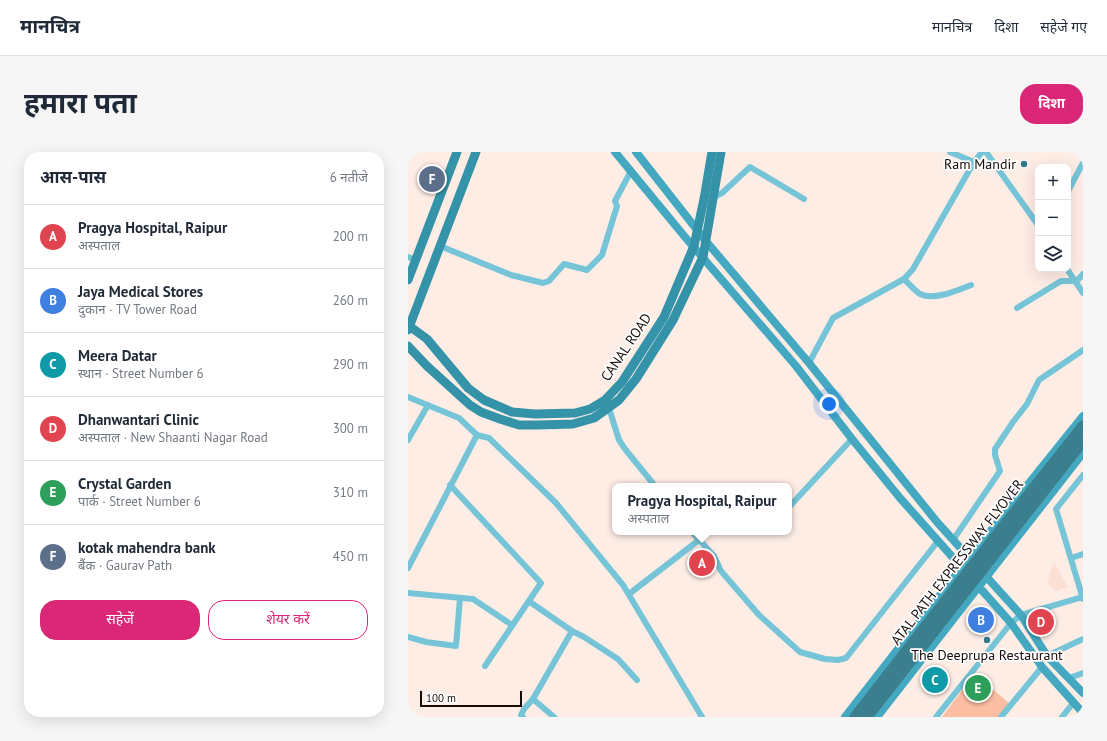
<!DOCTYPE html>
<html lang="hi">
<head>
<meta charset="utf-8">
<style>
  body { margin:0; font-family:"PT Sans","Noto Sans Devanagari",sans-serif; background:#f6f6f7; color:#1f2937 }
  .controls { position:absolute; right:12px; top:12px; display:grid; overflow:hidden; border-radius:8px; box-shadow:0 4px 16px #0002 }
  .controls button { width:36px; height:36px; display:grid; place-items:center; padding:0; border:0; border-bottom:1px solid #e0e1e3; background:#fff; color:#1f2937; font:20px sans-serif }
  .scale { position:absolute; left:12px; bottom:10px; width:102px; box-sizing:border-box; padding-left:4px; border:2px solid #150c09; border-top:0; font-size:11px; line-height:14px; white-space:nowrap; color:#150c09; -webkit-text-stroke:3px #fefefe; paint-order:stroke }
  .you { position:absolute; left:421px; top:252px; width:14px; height:14px; margin:-10px; border:3px solid #fff; border-radius:50%; background:#1a73e8; box-shadow:0 0 0 6px #1a73e833 }
  .badge { display:grid; place-items:center; width:26px; height:26px; border-radius:50%; background:#db2777; color:#fff; font-size:13px; font-weight:700 }
  .pin { position:absolute; translate:-50% -50%; border:2px solid #fff; box-shadow:0 1px 4px #0006 }
  .popup { position:absolute; left:204px; top:331px; width:180px; height:52px; box-sizing:border-box; display:grid; place-content:center; border-radius:8px; background:#fff; filter:drop-shadow(0 1px 3px #0005); font-size:13px; white-space:nowrap; color:#747a83 }
  .popup b { font-size:15px; color:#1f2937 }
  .popup::after { content:''; position:absolute; left:50%; top:100%; margin-left:-8px; border:8px solid transparent; border-top-color:#fff }
  .list { margin:0; padding:0; list-style:none }
  h2 { display:flex; justify-content:space-between; align-items:center; height:52px; margin:0; padding:0 16px; font-size:17px }
  h2 small { font-size:13px; font-weight:400; color:#747a83 }
  .list li { display:grid; grid-template-columns:26px 1fr auto; gap:12px; align-items:center; box-sizing:border-box; height:64px; padding:0 16px; border-top:1px solid #e0e1e3 }
  .list b { display:block; font-size:15px; white-space:nowrap }
  .list p { margin:0; font-size:13px; white-space:nowrap; color:#747a83 }
  .list em { font-size:13px; font-style:normal; color:#747a83 }
  .actions { display:flex; gap:8px; padding:12px 16px }
  .actions a { flex:1; padding:9px 0; border:1px solid #db2777; border-radius:16px; text-align:center; font-size:14px; color:#db2777 }
  .actions .main { background:#db2777; color:#fff }
  .icon { flex:none; width:22px; height:22px; fill:none; stroke:currentColor; stroke-width:2; stroke-linecap:round; stroke-linejoin:round }
  .map { position:relative; flex:none; width:675px; height:565px; overflow:hidden; border-radius:16px }
  header { display:flex; align-items:center; gap:24px; box-sizing:border-box; height:56px; padding:0 20px; background:#fff; border-bottom:1px solid #e0e1e3 }
  header strong { font-size:19px }
  nav { display:flex; gap:22px; margin-inline-start:auto; font-size:14px }
  .intro { display:flex; align-items:center; justify-content:space-between; box-sizing:border-box; height:96px; padding:0 24px }
  h1 { margin:0; font-size:28px }
  .button { padding:10px 18px; border-radius:16px; background:#db2777; color:#fff; font-size:14px; font-weight:700 }
  main { display:flex; gap:24px; padding:0 24px }
  aside { flex:1; background:#fff; border-radius:16px; box-shadow:0 4px 16px #0002 }
  .map>svg:first-child { display:block }
  .built { fill:#fbdfd2 }
  .green { fill:#fcbea3 }
  .lines { fill:none; stroke-linecap:round; stroke-linejoin:round }
  .street { stroke:#76c4d7; stroke-width:6 }
  .secondary { stroke:#44a9c0; stroke-width:8 }
  .primary { stroke:#3493a8; stroke-width:9 }
  .highway { stroke:#3b7e8e; stroke-width:11 }
  .poi-dot { fill:#357888; stroke:#fefefe; stroke-width:1.5 }
  .labels { text-anchor:middle; stroke-width:3.5; stroke-linejoin:round; paint-order:stroke }
  .poi-label { font-size:14px; fill:#150c09; stroke:#fefefe; text-anchor:end }
  .street-label { font-size:14px; fill:#150c09; stroke:#fefefe }
</style>
</head>
<body>
<header>
<strong>मानचित्र</strong>
<nav><a>मानचित्र</a><a>दिशा</a><a>सहेजे गए</a></nav>
</header>
<div class="intro"><h1>हमारा पता</h1><a class="button">दिशा</a></div>
<main>
<aside>
<h2>आस-पास<small>6 नतीजे</small></h2>
<ul class="list">
<li><span class="badge" style="background:#e0444e">A</span><div><b>Pragya Hospital, Raipur</b><p>अस्पताल</p></div><em>200 m</em></li>
<li><span class="badge" style="background:#3f7fe0">B</span><div><b>Jaya Medical Stores</b><p>दुकान · TV Tower Road</p></div><em>260 m</em></li>
<li><span class="badge" style="background:#0f9aa8">C</span><div><b>Meera Datar</b><p>स्थान · Street Number 6</p></div><em>290 m</em></li>
<li><span class="badge" style="background:#e0444e">D</span><div><b>Dhanwantari Clinic</b><p>अस्पताल · New Shaanti Nagar Road</p></div><em>300 m</em></li>
<li><span class="badge" style="background:#2e9e5b">E</span><div><b>Crystal Garden</b><p>पार्क · Street Number 6</p></div><em>310 m</em></li>
<li><span class="badge" style="background:#5c6f8a">F</span><div><b>kotak mahendra bank</b><p>बैंक · Gaurav Path</p></div><em>450 m</em></li>
</ul>
<div class="actions"><a class="main">सहेजें</a><a>शेयर करें</a></div>
</aside>
<div class="map">
<svg width="675" height="565" viewBox="0 0 675 565">
  <rect width="100%" height="100%" fill="#feede5"/>
  <polygon class="built" points="646,410 660,435 648,439 639,431"/>
  <polygon class="green" points="566,522 601,551 593,565 534,565"/>
  <g class="lines">
    <g class="street">
      <polyline points="542,0 566,10"/>
      <polyline points="578,0 630,73"/>
      <polyline points="660,39 675,11"/>
      <polyline points="306,45 314,41 342,15 396,47"/>
      <polyline points="32,94 103,123 135,131 141,129 156,112 179,118 194,103 209,54 207,49 223,19"/>
      <polyline points="0,105 8,108"/>
      <polyline points="659,117 675,141"/>
      <path d="M496,127C501,132 507,139 512,142C526,149 550,138 563,133"/>
      <polyline points="609,156 653,129 669,129 675,122"/>
      <polyline points="401,211 425,166 496,127 505,117 566,10 574,0"/>
      <polyline points="0,245 51,266 69,283 0,416"/>
      <polyline points="200,253 211,288 217,297 247,334"/>
      <polyline points="69,283 81,286 148,351 215,433 294,565"/>
      <polyline points="0,288 20,253"/>
      <polyline points="675,323 648,357 675,447"/>
      <polyline points="42,333 133,431 77,514"/>
      <polyline points="381,355 444,287"/>
      <polyline points="284,380 306,404 313,419 351,463 392,500 417,507 430,508 438,506 530,389"/>
      <polyline points="545,388 592,319 587,303 587,297 605,270 619,252 631,228 675,198"/>
      <polyline points="663,406 675,402"/>
      <polyline points="0,441 65,447 104,473"/>
      <polyline points="221,442 291,388"/>
      <polyline points="122,450 164,479 176,485 210,507 229,528"/>
      <polyline points="0,485 18,490 48,494 52,446"/>
      <polyline points="639,504 675,487"/>
      <polyline points="661,526 675,521"/>
      <polyline points="125,547 146,565"/>
      <polyline points="115,565 113,563 116,557 125,547 164,479"/>
      <polyline points="528,565 603,471 613,463 675,445"/>
      <polyline points="593,565 634,515"/>
      <polyline points="654,565 666,550"/>
    </g>
    <g class="secondary">
      <polyline points="207,0 277,85 388,214 444,287 492,346 603,471 634,515 675,561"/>
      <polyline points="228,0 297,88 401,211 529,370 613,463 639,504 675,541"/>
      <polyline points="437,565 561,406 675,264"/>
      <polyline points="469,565 675,301"/>
    </g>
    <g class="primary">
      <polyline points="0,128 49,0"/>
      <polyline points="0,173 19,187 60,236 76,248 104,260 127,262 167,261 182,257 197,248 214,230 256,165 286,94 296,47 304,0"/>
      <polyline points="0,178 68,0"/>
      <polyline points="0,194 19,214 62,253 73,260 92,267 111,273 130,273 165,272 186,266 211,248 228,227 265,168 274,149 295,105 313,0"/>
    </g>
    <g class="highway">
      <polyline points="447,565 598,371 675,274"/>
      <polyline points="459,565 675,289"/>
    </g>
  </g>
  <g class="poi-dot">
    <circle cx="616" cy="12" r="4"/>
    <circle cx="579" cy="488" r="4"/>
  </g>
  <g class="labels">
    <g class="poi-label">
      <text x="608" y="17">Ram Mandir</text>
      <text x="579" y="508" text-anchor="middle">The Deeprupa Restaurant</text>
    </g>
    <g class="street-label">
      <text transform="translate(218 195) rotate(-56)" y="5">CANAL ROAD</text>
      <text transform="translate(549 410) rotate(-52)" y="5">ATAL PATH EXPRESSWAY FLYOVER</text>
    </g>
  </g>
</svg>
<div class="controls">
<button>+</button>
<button>−</button>
<button><svg class="icon" aria-label="layers" viewBox="0 0 24 24"><path d="M12 4l9 5-9 5-9-5zM3 14l9 5 9-5"/></svg></button>
</div>
<div class="scale">100 m</div>
<div class="you"></div>
<div class="pin badge" style="left:294px;top:411px;background:#e0444e">A</div>
<div class="popup"><b>Pragya Hospital, Raipur</b>अस्पताल</div>
<div class="pin badge" style="left:573px;top:468px;background:#3f7fe0">B</div>
<div class="pin badge" style="left:527px;top:528px;background:#0f9aa8">C</div>
<div class="pin badge" style="left:633px;top:470px;background:#e0444e">D</div>
<div class="pin badge" style="left:570px;top:536px;background:#2e9e5b">E</div>
<div class="pin badge" style="left:24px;top:27px;background:#5c6f8a">F</div>
</div>
</main>
</body>
</html>
